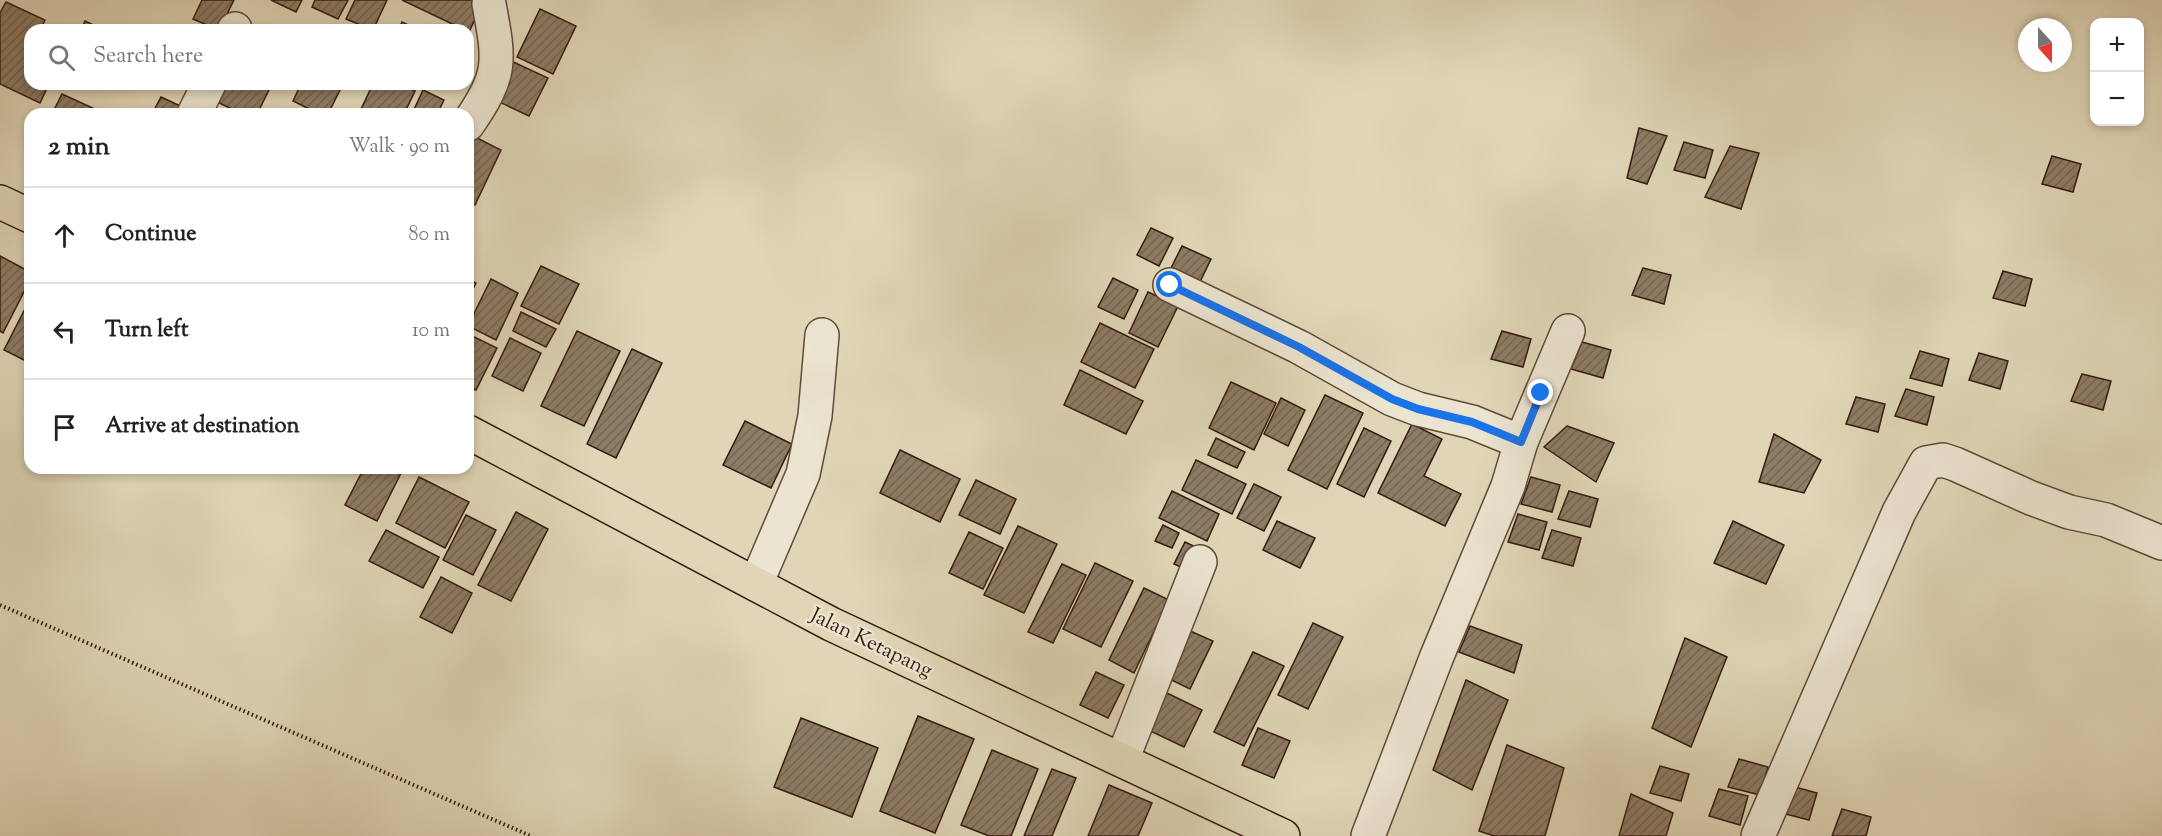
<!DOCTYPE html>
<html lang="en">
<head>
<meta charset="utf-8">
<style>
  body { margin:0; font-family:"Sorts Mill Goudy",serif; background:#f6f6f6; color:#222 }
  .controls { position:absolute; right:18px; top:18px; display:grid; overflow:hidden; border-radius:12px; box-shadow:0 3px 9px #0003 }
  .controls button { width:54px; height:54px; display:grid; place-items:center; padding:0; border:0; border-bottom:2px solid #e0e0e0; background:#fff; color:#222; font:30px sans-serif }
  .compass { position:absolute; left:2018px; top:18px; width:54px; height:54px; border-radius:50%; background:#fff; box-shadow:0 3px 9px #0003; rotate:159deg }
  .stop { position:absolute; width:18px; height:18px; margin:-14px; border:4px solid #1a73e8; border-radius:50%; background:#fff }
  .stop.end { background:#1a73e8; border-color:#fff; box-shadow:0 2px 6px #0008 }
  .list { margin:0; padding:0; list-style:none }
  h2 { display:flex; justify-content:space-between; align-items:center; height:78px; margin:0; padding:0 24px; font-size:26px }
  h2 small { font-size:20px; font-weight:400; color:#767676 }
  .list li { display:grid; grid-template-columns:39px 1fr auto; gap:18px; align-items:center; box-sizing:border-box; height:96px; padding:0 24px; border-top:2px solid #e0e0e0 }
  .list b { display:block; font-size:22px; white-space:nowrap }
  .list em { font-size:20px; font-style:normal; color:#767676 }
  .icon { flex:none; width:33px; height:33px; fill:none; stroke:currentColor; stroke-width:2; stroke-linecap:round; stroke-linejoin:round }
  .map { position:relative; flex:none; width:2162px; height:836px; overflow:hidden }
  .search { position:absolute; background:#fff; box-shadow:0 3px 9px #0003; left:24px; top:24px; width:450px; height:66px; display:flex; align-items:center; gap:15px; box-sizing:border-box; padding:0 21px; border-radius:18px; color:#767676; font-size:22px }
  .panel { position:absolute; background:#fff; box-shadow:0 3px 9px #0003; left:24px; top:108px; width:450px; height:366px; border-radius:18px }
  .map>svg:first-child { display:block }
  .building { fill:url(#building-hatch); stroke:#341b0e; stroke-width:1.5 }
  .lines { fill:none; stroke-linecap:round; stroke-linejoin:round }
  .minor-casing { stroke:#5f4a38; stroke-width:36 }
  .major-casing { stroke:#341b0e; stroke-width:36 }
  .path { stroke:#341b0e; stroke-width:4; stroke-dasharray:1.5 3; stroke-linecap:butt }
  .minor { stroke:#ebe4d0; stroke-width:33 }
  .major { stroke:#e0d6b7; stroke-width:33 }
  .route { stroke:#1a73e8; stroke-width:8 }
  .labels { text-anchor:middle; stroke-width:5; stroke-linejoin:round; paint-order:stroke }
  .street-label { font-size:21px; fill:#341b0e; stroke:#ebe4d0 }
</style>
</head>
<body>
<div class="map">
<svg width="2162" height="836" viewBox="0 0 2162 836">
  <defs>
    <pattern id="building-hatch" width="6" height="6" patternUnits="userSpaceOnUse" patternTransform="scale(1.5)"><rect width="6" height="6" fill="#8d7c66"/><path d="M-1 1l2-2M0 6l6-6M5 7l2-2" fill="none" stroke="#746552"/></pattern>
  </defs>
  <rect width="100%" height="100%" fill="#e0d6b7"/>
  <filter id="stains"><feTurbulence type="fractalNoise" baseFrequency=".00333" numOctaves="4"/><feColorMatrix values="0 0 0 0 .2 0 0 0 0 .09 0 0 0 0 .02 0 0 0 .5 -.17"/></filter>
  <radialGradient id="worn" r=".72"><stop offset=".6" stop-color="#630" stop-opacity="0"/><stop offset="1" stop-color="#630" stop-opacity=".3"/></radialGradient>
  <g class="building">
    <polygon points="202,0 234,0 219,30 193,19"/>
    <polygon points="271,0 302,0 296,12"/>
    <polygon points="315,0 348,0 338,19 312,7"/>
    <polygon points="355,0 387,0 373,30 346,19"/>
    <polygon points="402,0 479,0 483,2 469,32"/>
    <polygon points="6,2 45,20 40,30 30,30 30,84 49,84 40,103 0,84 0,13"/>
    <polygon points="540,9 576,26 553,74 517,57"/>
    <polygon points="85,21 104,30 81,30"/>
    <polygon points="402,22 418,30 398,30"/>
    <polygon points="509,60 548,78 529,116 491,98"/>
    <polygon points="226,84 272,84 257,114 242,114 217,102"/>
    <polygon points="301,84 343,84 328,114 319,114 293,101"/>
    <polygon points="373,84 401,84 415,91 404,114 373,114 361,109"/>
    <polygon points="423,90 444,100 437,114 412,114"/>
    <polygon points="62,94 95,109 92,114 52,114"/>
    <polygon points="161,97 189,110 187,114 152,114"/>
    <polygon points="1639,128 1667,136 1647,184 1627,178"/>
    <polygon points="475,137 501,150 475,205 468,201 468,151"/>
    <polygon points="1684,142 1713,150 1705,178 1674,170"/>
    <polygon points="1730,146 1759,153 1741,209 1705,197"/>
    <polygon points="2052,156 2081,164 2073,192 2042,184"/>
    <polygon points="1151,228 1173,238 1159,266 1137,255"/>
    <polygon points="1182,246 1211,259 1198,286 1169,272"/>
    <polygon points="0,256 30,272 30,280 3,333 0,331"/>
    <polygon points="541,266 579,284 559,324 521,306"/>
    <polygon points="1643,268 1671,275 1664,304 1632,295"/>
    <polygon points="2003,271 2032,279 2025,306 1993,298"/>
    <polygon points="1113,278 1138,290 1124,319 1098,307"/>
    <polygon points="468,279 476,283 468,299"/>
    <polygon points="491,279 518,293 496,340 468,326"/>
    <polygon points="1148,292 1178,306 1158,347 1129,333"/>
    <polygon points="30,299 30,363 4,350"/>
    <polygon points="521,312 556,329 546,347 513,331"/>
    <polygon points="1100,323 1154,349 1135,388 1081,362"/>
    <polygon points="577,331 620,351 584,426 541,406"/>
    <polygon points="1502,331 1531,339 1523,367 1491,359"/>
    <polygon points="468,334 497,348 476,390 468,387"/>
    <polygon points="510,338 541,353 523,391 492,376"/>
    <polygon points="1582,342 1611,350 1603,378 1571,369"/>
    <polygon points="632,349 662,363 616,458 587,444"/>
    <polygon points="1920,351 1949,359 1942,386 1910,378"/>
    <polygon points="1979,353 2008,361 2000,389 1969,380"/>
    <polygon points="1080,370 1143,401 1126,434 1064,405"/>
    <polygon points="2082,374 2111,381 2103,410 2071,401"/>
    <polygon points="1231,382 1276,403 1254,450 1209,428"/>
    <polygon points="1906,389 1934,397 1927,425 1895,416"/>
    <polygon points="1325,395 1363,413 1327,489 1288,470"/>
    <polygon points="1856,397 1885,404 1878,432 1846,424"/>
    <polygon points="1281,398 1305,410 1288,446 1264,434"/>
    <polygon points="745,421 792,444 771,488 723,465"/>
    <polygon points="1412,424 1442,439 1424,476 1461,494 1445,526 1378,493"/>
    <polygon points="1567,426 1614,443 1596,482 1544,447"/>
    <polygon points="1364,428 1391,441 1364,497 1337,484"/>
    <polygon points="1774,434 1821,460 1804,493 1759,482"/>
    <polygon points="1216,438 1245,452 1237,468 1208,455"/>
    <polygon points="900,450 960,479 940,522 880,493"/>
    <polygon points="1196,460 1246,484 1232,514 1182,490"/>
    <polygon points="364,468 396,468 402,471 377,521 345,505"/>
    <polygon points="419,477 469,502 445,548 396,523"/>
    <polygon points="1531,477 1560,485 1552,512 1521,504"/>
    <polygon points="976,480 1016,499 1000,534 959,515"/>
    <polygon points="1254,484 1281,497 1264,531 1237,518"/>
    <polygon points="1172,491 1219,514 1207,541 1159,518"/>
    <polygon points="1569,491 1598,499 1590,527 1558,519"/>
    <polygon points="516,512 548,529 511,601 478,585"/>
    <polygon points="1518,514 1547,522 1539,550 1508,542"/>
    <polygon points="466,515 496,530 473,575 443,560"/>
    <polygon points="1277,521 1315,538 1300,568 1263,550"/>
    <polygon points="1733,521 1784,545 1766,584 1714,563"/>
    <polygon points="1163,525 1179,533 1172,548 1155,541"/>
    <polygon points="1018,526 1057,544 1024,613 984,595"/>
    <polygon points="386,530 439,557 423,588 369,561"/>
    <polygon points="1552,530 1581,538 1573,566 1542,558"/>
    <polygon points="969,532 1003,548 983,589 949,573"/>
    <polygon points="1185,542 1204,551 1193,573 1174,564"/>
    <polygon points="1095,563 1133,581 1101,647 1063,629"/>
    <polygon points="1062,564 1086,575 1053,643 1028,632"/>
    <polygon points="441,577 472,593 452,633 420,617"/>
    <polygon points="1144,588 1169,600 1134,673 1109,660"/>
    <polygon points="1313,623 1343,637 1308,709 1278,695"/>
    <polygon points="1179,626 1213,641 1190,689 1157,673"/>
    <polygon points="1470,626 1522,645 1514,673 1459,652"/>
    <polygon points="1685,638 1727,657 1691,747 1652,728"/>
    <polygon points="1253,652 1284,666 1244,746 1214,732"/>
    <polygon points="1096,672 1124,685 1108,718 1080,705"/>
    <polygon points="1466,680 1508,700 1472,790 1433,770"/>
    <polygon points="1165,692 1202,710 1184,747 1146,729"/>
    <polygon points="918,716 974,739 935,833 880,811"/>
    <polygon points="801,718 878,748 852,817 774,787"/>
    <polygon points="1258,728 1290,741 1274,778 1242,765"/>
    <polygon points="1507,745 1564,768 1545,836 1494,836 1479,831"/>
    <polygon points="992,750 1038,769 1011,836 989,836 961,825"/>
    <polygon points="1739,759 1768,767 1760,795 1728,787"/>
    <polygon points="1660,766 1689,774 1681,801 1650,793"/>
    <polygon points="1052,769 1076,778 1052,836 1024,836"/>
    <polygon points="1109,785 1152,803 1138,836 1088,836"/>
    <polygon points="1788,785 1817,793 1809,820 1778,812"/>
    <polygon points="1719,789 1748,796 1740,825 1709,816"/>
    <polygon points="1631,794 1673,813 1666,836 1619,836"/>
    <polygon points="1842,809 1871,817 1866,836 1832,836"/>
  </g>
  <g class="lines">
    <defs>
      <g id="minor">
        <polyline points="234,30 235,29"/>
        <polyline points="194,114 209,84"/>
        <path d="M468,124C502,74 500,63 489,4"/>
        <polyline points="1170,285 1299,347 1392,399 1418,409 1472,422 1521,442"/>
        <polyline points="756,584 803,474 815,416 822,335"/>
        <polyline points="1122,760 1200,562"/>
        <polyline points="1368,836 1437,656 1508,486 1521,442 1568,331"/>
        <polyline points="1758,836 1899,512 1926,463 1943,460 1955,464 2031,498 2069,512 2106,520 2162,543"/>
      </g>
      <g id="major">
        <polyline points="0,202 30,216"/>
        <polyline points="468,432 831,624 1283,836"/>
      </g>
    </defs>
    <use href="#minor" class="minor-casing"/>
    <use href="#major" class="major-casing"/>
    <polyline class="path" points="0,605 531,836"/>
    <use href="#minor" class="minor"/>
    <use href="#major" class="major"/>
  </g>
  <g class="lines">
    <polyline class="route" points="1170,285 1299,347 1392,399 1418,409 1472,422 1521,442 1541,393"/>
  </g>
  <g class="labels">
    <g class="street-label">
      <text transform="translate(872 642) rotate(26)" y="7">Jalan Ketapang</text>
    </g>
  </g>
  <rect width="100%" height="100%" filter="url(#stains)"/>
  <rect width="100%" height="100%" fill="url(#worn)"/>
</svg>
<div class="controls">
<button>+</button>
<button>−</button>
</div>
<svg class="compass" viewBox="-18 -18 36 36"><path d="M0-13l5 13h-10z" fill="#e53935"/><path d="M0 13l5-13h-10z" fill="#767676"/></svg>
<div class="stop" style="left:1170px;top:285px"></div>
<div class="stop end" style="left:1541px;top:393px"></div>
<div class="search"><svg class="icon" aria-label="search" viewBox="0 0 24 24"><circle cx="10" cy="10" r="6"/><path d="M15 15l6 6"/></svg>Search here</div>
<section class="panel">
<h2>2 min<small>Walk · 90 m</small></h2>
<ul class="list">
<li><svg class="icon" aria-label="ahead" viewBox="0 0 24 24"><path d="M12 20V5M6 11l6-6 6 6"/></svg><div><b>Continue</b></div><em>80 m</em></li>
<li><svg class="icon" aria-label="left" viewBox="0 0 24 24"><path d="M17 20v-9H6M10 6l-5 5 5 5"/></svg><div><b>Turn left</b></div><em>10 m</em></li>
<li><svg class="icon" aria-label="arrive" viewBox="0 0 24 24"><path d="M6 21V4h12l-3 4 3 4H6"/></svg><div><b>Arrive at destination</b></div></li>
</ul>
</section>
</div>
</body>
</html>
